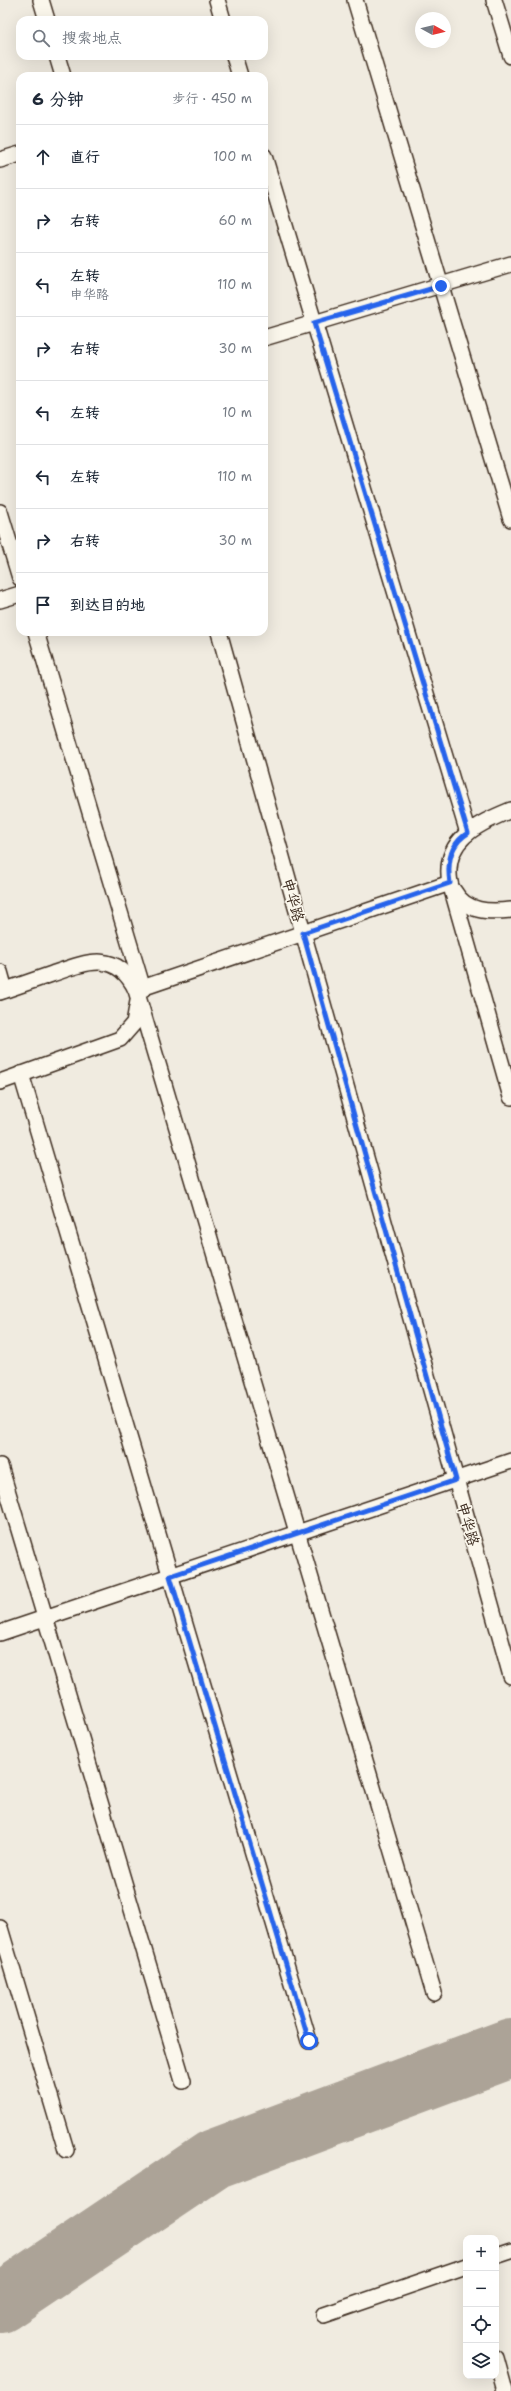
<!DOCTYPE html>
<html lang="zh">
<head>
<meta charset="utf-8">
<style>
  body { margin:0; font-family:"Shantell Sans","LXGW WenKai TC",sans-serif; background:#f6f6f7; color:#1f2937 }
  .controls { position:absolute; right:12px; bottom:12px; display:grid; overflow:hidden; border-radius:8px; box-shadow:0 4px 16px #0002 }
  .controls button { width:36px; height:36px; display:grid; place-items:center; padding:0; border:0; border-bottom:1px solid #e0e1e3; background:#fff; color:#1f2937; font:20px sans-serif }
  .compass { position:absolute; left:415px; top:12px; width:36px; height:36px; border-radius:50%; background:#fff; box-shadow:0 4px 16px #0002; rotate:98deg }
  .stop { position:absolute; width:12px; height:12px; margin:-9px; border:3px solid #2563eb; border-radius:50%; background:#fff }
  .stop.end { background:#2563eb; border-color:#fff; box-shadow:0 1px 4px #0008 }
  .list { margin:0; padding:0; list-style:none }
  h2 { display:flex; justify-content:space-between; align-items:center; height:52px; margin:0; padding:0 16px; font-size:17px }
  h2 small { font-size:13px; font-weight:400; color:#747a83 }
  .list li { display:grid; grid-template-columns:26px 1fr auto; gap:12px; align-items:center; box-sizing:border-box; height:64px; padding:0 16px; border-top:1px solid #e0e1e3 }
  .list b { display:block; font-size:15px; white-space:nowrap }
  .list p { margin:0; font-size:13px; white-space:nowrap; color:#747a83 }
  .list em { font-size:13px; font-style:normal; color:#747a83 }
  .icon { flex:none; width:22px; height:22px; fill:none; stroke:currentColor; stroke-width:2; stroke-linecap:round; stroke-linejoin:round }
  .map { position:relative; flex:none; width:511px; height:2391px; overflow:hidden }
  .search { position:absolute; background:#fff; box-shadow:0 4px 16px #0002; left:16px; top:16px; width:252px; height:44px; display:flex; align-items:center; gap:10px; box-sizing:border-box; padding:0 14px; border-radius:12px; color:#747a83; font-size:15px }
  .panel { position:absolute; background:#fff; box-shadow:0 4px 16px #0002; left:16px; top:72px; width:252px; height:564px; border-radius:12px }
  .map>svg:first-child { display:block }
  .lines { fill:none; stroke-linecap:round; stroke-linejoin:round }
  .river { stroke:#aca397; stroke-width:60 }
  .lane-casing { stroke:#3b2a1e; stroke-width:18 }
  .lane { stroke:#fbf7ec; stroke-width:15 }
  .route { stroke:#2563eb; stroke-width:5 }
  .labels { text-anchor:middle; stroke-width:3.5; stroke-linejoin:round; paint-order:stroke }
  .street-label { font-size:15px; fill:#3b2a1e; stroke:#fbf7ec }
</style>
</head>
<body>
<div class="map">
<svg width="511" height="2391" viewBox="0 0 511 2391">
  <rect width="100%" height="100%" fill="#f0ebe0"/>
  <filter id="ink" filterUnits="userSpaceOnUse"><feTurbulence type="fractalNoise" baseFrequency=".025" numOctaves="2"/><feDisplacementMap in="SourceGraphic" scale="8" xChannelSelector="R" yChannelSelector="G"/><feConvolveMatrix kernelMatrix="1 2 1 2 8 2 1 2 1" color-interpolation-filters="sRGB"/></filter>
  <g filter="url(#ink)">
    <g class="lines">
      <polyline class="river" points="0,2303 214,2159 511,2048"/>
      <defs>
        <g id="lane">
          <polyline points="41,0 47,20"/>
          <polyline points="217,0 223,20"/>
          <polyline points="355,0 511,519"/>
          <polyline points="494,0 511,56"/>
          <polyline points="57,56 63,76"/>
          <polyline points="234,56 240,76"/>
          <polyline points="264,156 468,833"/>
          <polyline points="0,160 20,154"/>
          <polyline points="264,338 511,264"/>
          <polyline points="0,512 20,578"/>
          <polyline points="0,600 20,594"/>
          <polyline points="36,632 143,989"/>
          <polyline points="219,632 511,1676"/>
          <path d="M511,810C477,824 442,840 450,883L511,1097"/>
          <path d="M454,891C466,913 490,912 511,910"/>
          <polyline points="0,972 5,990"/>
          <polyline points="136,990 450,883"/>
          <path d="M0,992C17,986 35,980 52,974C86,962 117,949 136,990L434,1993"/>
          <polyline points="21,1074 309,2041"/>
          <polyline points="0,1082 120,1039 134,1023 138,1001"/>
          <polyline points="0,1466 183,2081"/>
          <polyline points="0,1633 511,1461"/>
          <polyline points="0,1928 66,2150"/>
          <polyline points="496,2256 511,2251"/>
          <polyline points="324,2315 466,2266"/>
          <polyline points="496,2358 505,2391"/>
        </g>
      </defs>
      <use href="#lane" class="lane-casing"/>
      <use href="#lane" class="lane"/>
    </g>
  </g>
  <g class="lines" filter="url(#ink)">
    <path class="route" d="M309,2041L170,1576L456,1480L303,933L450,883C447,864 450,844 468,833L314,323L441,286"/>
  </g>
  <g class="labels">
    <g class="street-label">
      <text transform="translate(293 900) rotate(74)" y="5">申华路</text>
      <text transform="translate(468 1524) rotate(74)" y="5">申华路</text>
    </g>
  </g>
</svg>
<div class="controls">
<button>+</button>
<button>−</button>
<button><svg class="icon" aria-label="locate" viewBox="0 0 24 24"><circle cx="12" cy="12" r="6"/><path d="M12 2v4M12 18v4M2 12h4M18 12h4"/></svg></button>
<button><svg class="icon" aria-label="layers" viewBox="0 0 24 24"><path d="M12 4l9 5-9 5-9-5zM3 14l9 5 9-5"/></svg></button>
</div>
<svg class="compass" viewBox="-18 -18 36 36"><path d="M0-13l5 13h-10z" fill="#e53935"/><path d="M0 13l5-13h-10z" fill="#747a83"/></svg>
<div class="stop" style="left:309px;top:2041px"></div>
<div class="stop end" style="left:441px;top:286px"></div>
<div class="search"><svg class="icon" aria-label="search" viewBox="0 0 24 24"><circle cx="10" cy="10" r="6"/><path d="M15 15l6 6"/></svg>搜索地点</div>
<section class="panel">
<h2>6 分钟<small>步行 · 450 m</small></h2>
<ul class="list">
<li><svg class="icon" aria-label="ahead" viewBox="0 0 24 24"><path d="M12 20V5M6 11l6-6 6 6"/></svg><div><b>直行</b></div><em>100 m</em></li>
<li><svg class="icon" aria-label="right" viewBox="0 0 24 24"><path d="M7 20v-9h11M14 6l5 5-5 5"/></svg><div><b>右转</b></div><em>60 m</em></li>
<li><svg class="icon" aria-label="left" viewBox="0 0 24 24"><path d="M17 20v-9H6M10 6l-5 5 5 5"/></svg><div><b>左转</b><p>申华路</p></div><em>110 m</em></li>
<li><svg class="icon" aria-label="right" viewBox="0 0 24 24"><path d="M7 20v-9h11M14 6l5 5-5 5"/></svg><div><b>右转</b></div><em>30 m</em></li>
<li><svg class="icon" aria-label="left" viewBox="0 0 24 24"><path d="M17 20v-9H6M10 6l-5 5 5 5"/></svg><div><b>左转</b></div><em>10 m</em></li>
<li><svg class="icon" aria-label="left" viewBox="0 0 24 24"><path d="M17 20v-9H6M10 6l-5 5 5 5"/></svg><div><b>左转</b></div><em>110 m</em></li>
<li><svg class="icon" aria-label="right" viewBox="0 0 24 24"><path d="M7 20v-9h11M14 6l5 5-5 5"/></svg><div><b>右转</b></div><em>30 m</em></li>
<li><svg class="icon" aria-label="arrive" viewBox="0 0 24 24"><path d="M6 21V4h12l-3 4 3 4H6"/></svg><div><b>到达目的地</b></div></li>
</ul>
</section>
</div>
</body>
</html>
